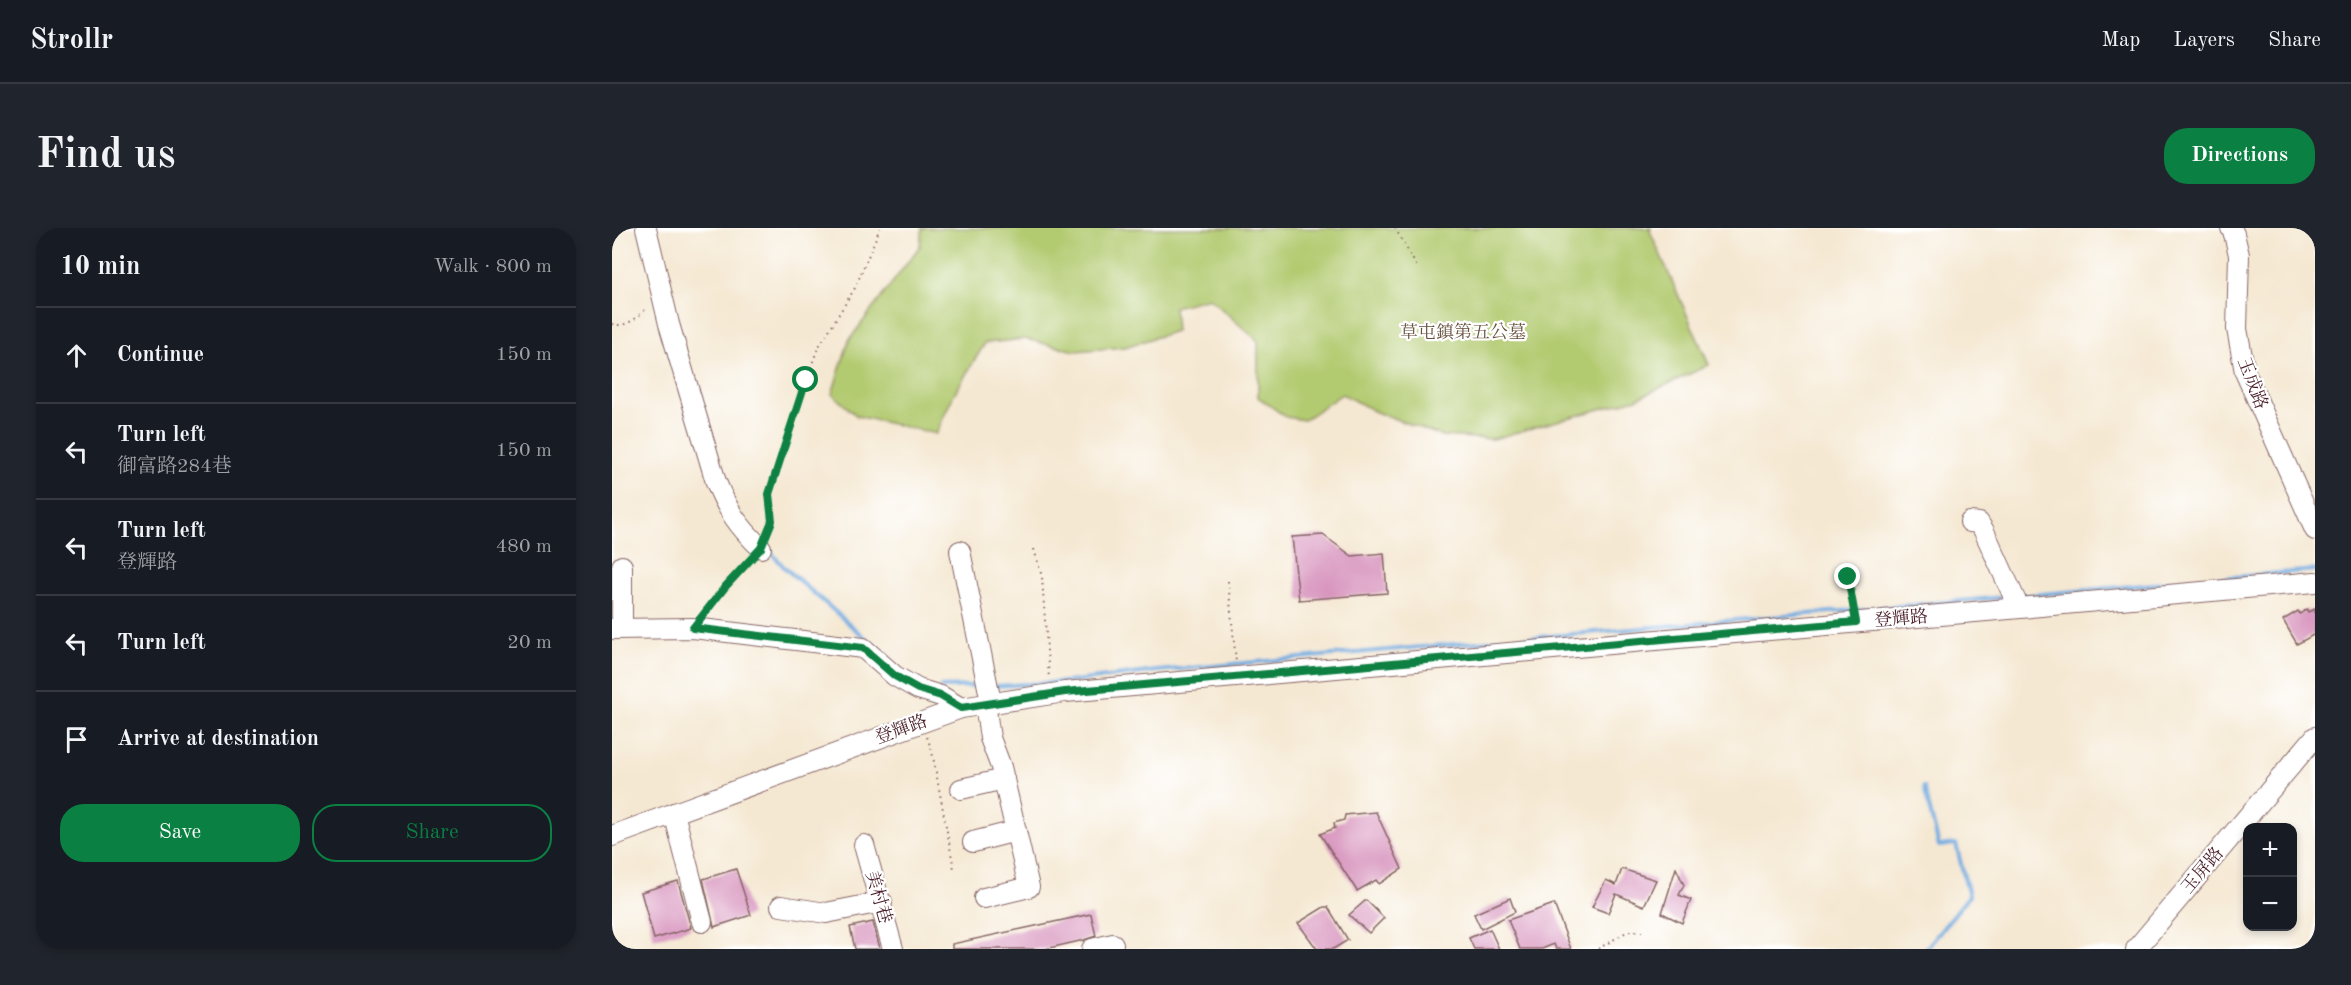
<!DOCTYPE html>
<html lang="en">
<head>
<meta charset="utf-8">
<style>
  body { margin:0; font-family:"Old Standard TT","Noto Serif TC",serif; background:#20242c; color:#f1f3f6 }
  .controls { position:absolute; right:18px; bottom:18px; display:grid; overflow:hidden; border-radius:12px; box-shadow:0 3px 9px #0003 }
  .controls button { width:54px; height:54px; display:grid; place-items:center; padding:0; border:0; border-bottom:2px solid #363941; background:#171b24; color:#f1f3f6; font:30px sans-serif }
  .stop { position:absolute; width:18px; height:18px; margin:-14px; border:4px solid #0b8043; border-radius:50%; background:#fff }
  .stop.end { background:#0b8043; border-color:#fff; box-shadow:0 2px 6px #0008 }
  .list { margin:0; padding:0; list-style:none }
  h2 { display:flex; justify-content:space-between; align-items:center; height:78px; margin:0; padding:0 24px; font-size:26px }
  h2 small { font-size:20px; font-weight:400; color:#9ea1a6 }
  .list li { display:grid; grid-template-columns:39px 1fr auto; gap:18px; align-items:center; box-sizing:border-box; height:96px; padding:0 24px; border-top:2px solid #363941 }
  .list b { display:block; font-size:22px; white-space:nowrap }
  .list p { margin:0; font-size:20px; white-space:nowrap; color:#9ea1a6 }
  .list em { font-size:20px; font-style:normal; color:#9ea1a6 }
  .actions { display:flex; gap:12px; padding:18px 24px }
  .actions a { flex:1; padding:14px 0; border:2px solid #0b8043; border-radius:24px; text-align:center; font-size:21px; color:#0b8043 }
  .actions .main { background:#0b8043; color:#fff }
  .icon { flex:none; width:33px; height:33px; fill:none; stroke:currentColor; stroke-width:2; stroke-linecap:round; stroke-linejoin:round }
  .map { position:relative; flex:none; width:1703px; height:721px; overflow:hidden; border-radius:24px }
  header { display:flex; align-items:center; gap:36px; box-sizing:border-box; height:84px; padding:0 30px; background:#171b24; border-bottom:2px solid #363941 }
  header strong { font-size:28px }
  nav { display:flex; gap:33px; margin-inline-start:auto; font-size:21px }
  .intro { display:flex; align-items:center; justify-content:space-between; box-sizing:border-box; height:144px; padding:0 36px }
  h1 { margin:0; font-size:42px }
  .button { padding:15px 27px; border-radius:24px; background:#0b8043; color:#fff; font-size:21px; font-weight:700 }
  main { display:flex; gap:36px; padding:0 36px }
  aside { flex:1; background:#171b24; border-radius:24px; box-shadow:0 3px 9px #0003 }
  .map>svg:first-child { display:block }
  .green { fill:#b2ca6f; stroke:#7e744d; stroke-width:1.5 }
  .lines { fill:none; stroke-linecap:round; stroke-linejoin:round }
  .stream { stroke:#70aae0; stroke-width:4 }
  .building { fill:#d894be }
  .minor-casing { stroke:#866565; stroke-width:22 }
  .path { stroke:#866565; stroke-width:2; stroke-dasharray:1.5 4.5; stroke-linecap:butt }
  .minor { stroke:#fff; stroke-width:20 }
  .route { stroke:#0b8043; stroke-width:8 }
  .labels { text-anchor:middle; stroke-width:4.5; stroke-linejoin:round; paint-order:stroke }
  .park-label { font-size:18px; fill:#69523f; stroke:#fff }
  .street-label { font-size:18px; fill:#4a1f2b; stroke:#fff }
</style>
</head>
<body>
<header>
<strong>Strollr</strong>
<nav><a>Map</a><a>Layers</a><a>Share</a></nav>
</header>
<div class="intro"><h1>Find us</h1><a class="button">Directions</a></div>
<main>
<aside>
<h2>10 min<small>Walk · 800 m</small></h2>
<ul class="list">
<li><svg class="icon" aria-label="ahead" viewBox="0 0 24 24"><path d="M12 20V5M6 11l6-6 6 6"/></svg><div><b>Continue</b></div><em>150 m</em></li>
<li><svg class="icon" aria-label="left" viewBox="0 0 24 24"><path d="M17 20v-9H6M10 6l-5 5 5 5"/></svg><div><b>Turn left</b><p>御富路284巷</p></div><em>150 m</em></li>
<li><svg class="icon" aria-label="left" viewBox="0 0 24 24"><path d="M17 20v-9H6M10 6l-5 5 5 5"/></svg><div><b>Turn left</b><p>登輝路</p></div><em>480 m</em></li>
<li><svg class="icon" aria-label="left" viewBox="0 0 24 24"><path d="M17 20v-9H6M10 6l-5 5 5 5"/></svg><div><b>Turn left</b></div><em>20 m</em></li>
<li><svg class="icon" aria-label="arrive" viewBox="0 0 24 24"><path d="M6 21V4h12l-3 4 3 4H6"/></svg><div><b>Arrive at destination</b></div></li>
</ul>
<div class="actions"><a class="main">Save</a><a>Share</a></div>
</aside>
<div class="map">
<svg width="1703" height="721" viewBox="0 0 1703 721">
  <rect width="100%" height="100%" fill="#fff"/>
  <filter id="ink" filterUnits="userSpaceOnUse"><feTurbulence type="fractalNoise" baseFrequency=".0167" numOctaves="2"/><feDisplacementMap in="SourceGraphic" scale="12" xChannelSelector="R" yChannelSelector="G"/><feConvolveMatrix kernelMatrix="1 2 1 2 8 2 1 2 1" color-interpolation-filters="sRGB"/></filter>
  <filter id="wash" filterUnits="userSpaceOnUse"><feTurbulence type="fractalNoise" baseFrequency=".008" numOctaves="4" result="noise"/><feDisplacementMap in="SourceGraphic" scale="24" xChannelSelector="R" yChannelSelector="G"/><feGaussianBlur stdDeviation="1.35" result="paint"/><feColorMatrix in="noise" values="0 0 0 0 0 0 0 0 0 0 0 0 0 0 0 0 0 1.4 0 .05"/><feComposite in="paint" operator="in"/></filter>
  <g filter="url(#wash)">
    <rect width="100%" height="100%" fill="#f5e8d2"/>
    <polygon class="green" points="310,0 1039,0 1038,3 1097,137 1024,171 881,211 830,208 764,184 730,166 692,192 674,189 646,169 646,113 597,70 562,79 564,103 513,119 463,123 414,111 373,115 342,166 324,206 245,188 220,166 237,112 308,18"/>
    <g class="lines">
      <g class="stream">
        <polyline points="155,320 173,340 274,428"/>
        <polyline points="1408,368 1703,342"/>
        <polyline points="383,458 454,454 545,443 809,419 1394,369"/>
        <polyline points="329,459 369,458"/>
        <polyline points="1312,559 1327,618 1344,616 1357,668 1314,721"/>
      </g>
    </g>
    <g id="blocks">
      <g class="building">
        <polygon points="711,307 740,328 772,325 775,365 687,372 680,309"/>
        <polygon points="1695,381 1696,384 1703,381 1703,406 1685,416 1671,392 1686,383 1688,386"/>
        <polygon points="764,584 790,641 767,656 764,652 745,663 708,606 723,600 722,595 732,592 733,587"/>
        <polygon points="1064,640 1072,657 1067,667 1079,672 1070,695 1050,685"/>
        <polygon points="124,641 139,687 102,699 91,651"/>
        <polygon points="1010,641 1044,652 1032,678 1004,666 996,685 980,679 994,652 1004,657"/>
        <polygon points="66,653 79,700 42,711 29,664"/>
        <polygon points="898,670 903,684 869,701 862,686"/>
        <polygon points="754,672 772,690 757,705 737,687"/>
        <polygon points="942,676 959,721 944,721 942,716 930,721 908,721 896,692"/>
        <polygon points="712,679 716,679 736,712 721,721 705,721 686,695"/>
        <polygon points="479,686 484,708 472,712 433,721 340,721 340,716"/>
        <polygon points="261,694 268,721 243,721 238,699"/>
        <polygon points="878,701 887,721 862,721 857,710"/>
      </g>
    </g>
  </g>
  <g filter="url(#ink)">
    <use href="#blocks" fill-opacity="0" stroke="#866565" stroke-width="1.5"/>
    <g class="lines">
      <defs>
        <g id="minor">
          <path d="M34,0L57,96L104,254C116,283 126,298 149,320"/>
          <polyline points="1619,0 1622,6 1627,27 1625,101 1633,144 1703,302"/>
          <polyline points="1358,294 1367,295 1372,303 1407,380"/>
          <polyline points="348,323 379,474"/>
          <polyline points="10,338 10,400"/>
          <polyline points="0,401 81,400 251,420 283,448 306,461 329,468 349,480"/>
          <polyline points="349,561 392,551"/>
          <polyline points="62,585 90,694"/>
          <polyline points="0,608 349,480 453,464 1703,354"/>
          <polyline points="361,614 404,603"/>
          <polyline points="252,617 281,721"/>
          <polyline points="372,670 417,659 389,539 378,510 373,475"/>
          <polyline points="169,678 214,685 270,674"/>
          <polyline points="480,721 501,716"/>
          <polyline points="1524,721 1703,509"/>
        </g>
      </defs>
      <use href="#minor" class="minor-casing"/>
      <g class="path">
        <polyline points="783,0 805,39"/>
        <path d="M0,96C15,101 26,88 36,79"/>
        <polyline points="155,306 160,293 157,266 194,152 206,120 243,60 268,0"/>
        <polyline points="422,321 430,349 437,451"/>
        <polyline points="1236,349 1242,379"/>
        <polyline points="616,353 624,434"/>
        <polyline points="92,385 139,330"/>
        <polyline points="315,509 320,523 342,641"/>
        <polyline points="986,721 1016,703 1030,704"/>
      </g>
      <use href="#minor" class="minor"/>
    </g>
  </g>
  <g class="lines" filter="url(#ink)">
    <polyline class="route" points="194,152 157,266 160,293 149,320 113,359 81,400 251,420 283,448 306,461 329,468 349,480 453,464 1244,394 1236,349"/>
  </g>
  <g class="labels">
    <g class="park-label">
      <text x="851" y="110">草屯鎮第五公墓</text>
    </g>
    <g class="street-label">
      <text transform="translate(1641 155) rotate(69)" y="6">玉成路</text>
      <text transform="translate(1289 390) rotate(-5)" y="6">登輝路</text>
      <text transform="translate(289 501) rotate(-20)" y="6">登輝路</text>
      <text transform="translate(1590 642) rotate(-50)" y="6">玉屏路</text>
      <text transform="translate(267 669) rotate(74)" y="6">美村巷</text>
    </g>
  </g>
</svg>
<div class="controls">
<button>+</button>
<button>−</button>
</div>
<div class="stop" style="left:194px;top:152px"></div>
<div class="stop end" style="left:1236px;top:349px"></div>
</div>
</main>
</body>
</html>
